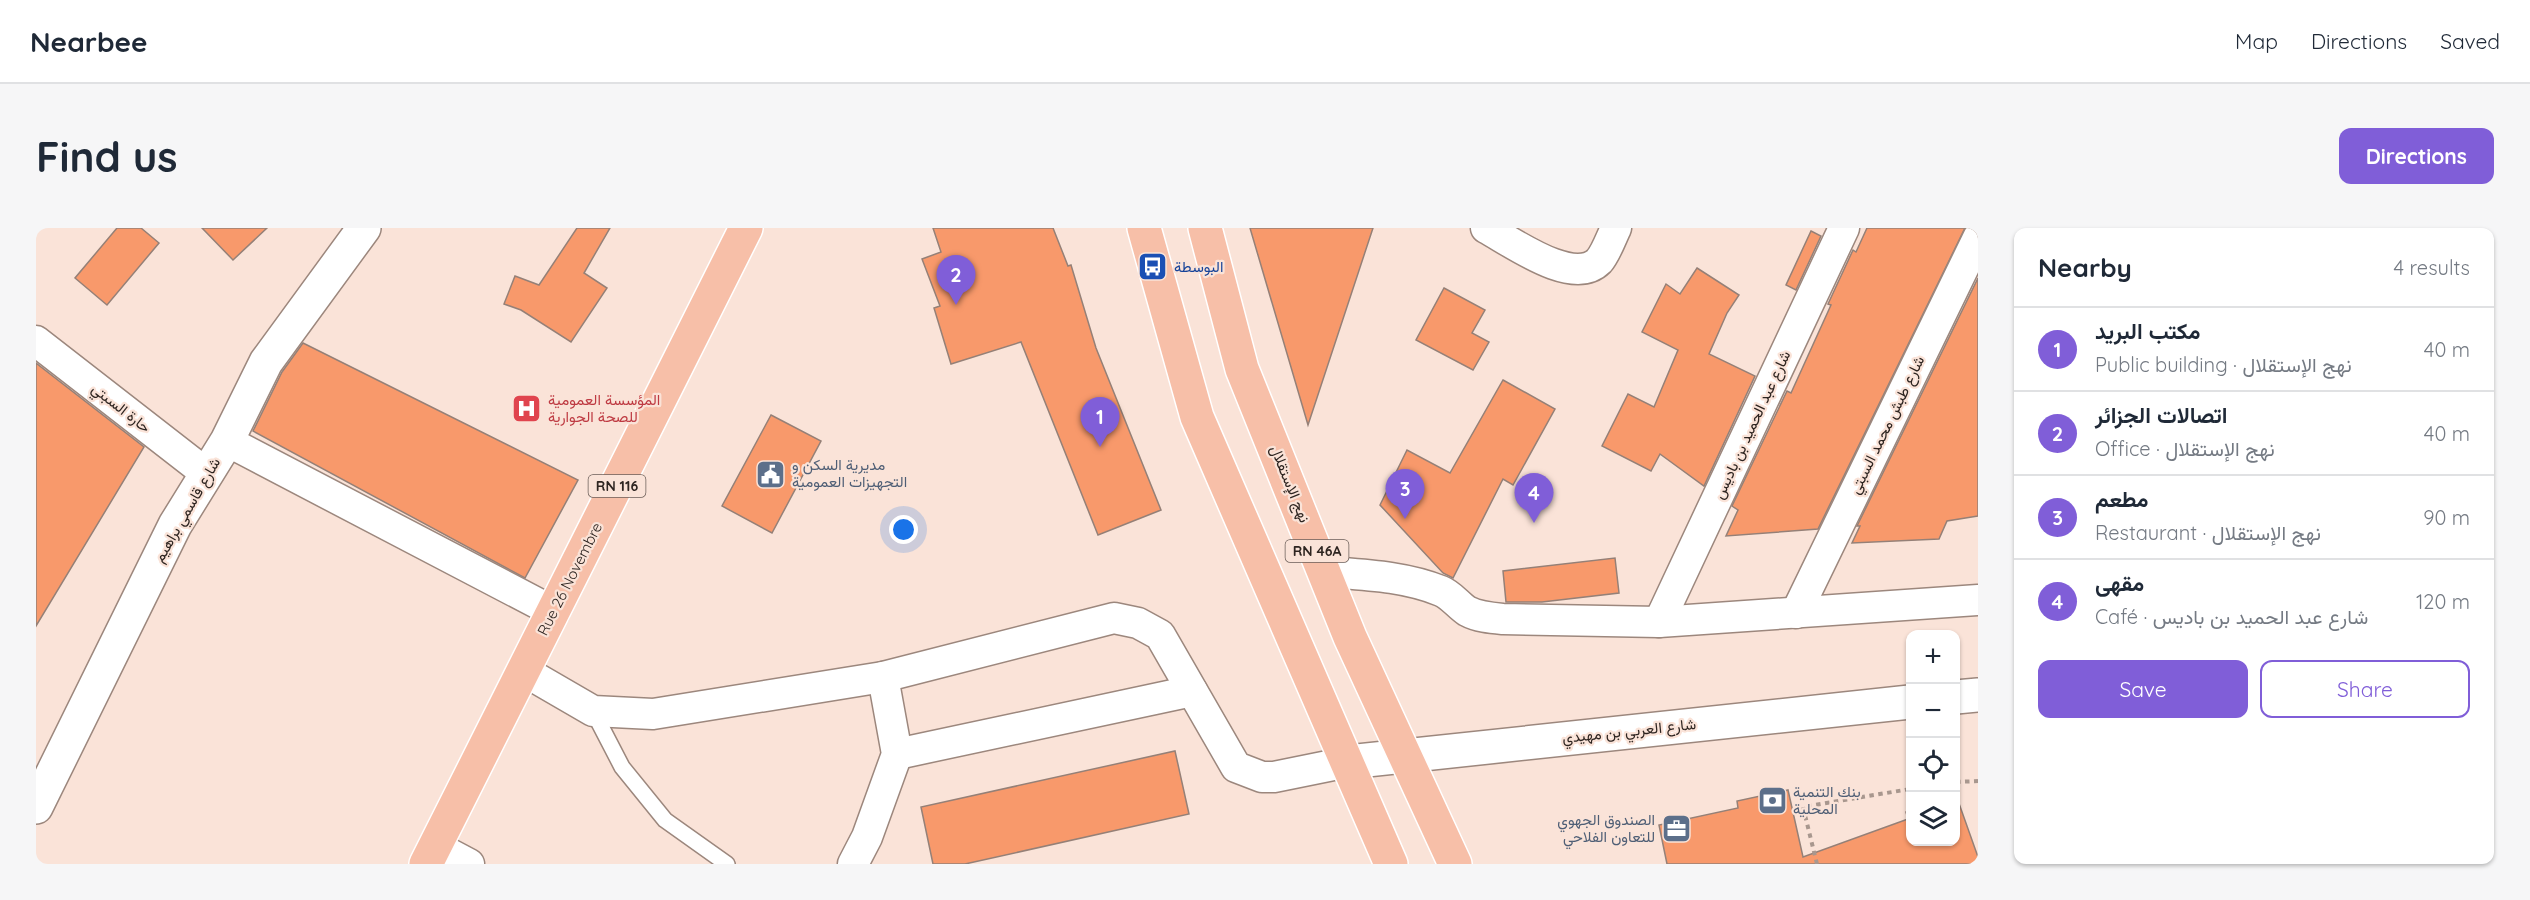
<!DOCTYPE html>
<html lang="en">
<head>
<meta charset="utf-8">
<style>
  body { margin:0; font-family:Quicksand,Vazirmatn,sans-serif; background:#f6f6f7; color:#1f2937 }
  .controls { position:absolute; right:18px; bottom:18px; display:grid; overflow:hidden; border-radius:12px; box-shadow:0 2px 4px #0004 }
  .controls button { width:54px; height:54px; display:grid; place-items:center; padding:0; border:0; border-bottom:2px solid #e0e1e3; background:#fff; color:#1f2937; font:30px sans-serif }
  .you { position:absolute; left:868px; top:302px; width:21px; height:21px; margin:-15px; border:4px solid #fff; border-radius:50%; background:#1a73e8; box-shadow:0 0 0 9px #1a73e833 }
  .badge { display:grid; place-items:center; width:39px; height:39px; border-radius:50%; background:#805ed8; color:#fff; font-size:20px; font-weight:700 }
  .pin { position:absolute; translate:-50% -50px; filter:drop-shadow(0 2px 3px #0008) }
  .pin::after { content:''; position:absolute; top:32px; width:21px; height:18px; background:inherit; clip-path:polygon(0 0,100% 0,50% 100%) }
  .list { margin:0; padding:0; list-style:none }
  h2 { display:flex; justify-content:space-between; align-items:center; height:78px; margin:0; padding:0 24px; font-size:26px }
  h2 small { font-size:20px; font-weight:400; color:#747a83 }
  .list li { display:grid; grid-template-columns:39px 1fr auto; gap:18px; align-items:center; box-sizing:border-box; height:84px; padding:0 24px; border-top:2px solid #e0e1e3 }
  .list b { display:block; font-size:22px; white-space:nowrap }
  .list p { margin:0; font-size:20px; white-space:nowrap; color:#747a83 }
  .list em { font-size:20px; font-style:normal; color:#747a83 }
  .actions { display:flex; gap:12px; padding:18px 24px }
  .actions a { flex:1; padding:14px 0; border:2px solid #805ed8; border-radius:12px; text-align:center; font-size:21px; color:#805ed8 }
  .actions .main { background:#805ed8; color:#fff }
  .icon { flex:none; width:33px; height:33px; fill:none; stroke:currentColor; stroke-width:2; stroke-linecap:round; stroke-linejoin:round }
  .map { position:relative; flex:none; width:1942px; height:636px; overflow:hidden; border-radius:12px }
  header { display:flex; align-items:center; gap:36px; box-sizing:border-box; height:84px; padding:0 30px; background:#fff; border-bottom:2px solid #e0e1e3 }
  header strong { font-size:28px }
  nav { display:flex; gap:33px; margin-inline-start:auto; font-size:21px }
  .intro { display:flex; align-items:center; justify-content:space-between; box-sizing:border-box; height:144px; padding:0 36px }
  h1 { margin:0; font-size:42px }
  .button { padding:15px 27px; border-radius:12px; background:#805ed8; color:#fff; font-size:21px; font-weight:700 }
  main { display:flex; gap:36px; padding:0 36px }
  aside { flex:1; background:#fff; border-radius:12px; box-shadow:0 2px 4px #0004 }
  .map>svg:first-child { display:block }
  .building { fill:#f8996b; stroke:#958077; stroke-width:1.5 }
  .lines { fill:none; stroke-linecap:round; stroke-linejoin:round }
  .service-casing { stroke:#9c877d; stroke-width:18 }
  .minor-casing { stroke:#9c877d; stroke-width:33 }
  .tertiary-casing { stroke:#9c877d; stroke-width:36 }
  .primary-casing { stroke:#fff; stroke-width:36 }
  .path { stroke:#a8978e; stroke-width:4; stroke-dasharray:4.5 4.5; stroke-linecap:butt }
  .service { stroke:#fff; stroke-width:15 }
  .minor { stroke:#fff; stroke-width:30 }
  .tertiary { stroke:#fff; stroke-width:33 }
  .primary { stroke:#f7bfa8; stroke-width:33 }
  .labels { text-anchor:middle; stroke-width:4.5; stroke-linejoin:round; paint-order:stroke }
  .shield { fill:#fae3d8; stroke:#6b5e58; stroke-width:1.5 }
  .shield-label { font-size:14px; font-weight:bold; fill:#2e2521 }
  .transit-label { font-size:15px; fill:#164399; stroke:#fae3d8; text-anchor:start }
  .health-label { font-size:15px; fill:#be3a42; stroke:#fae3d8; text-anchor:start }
  .street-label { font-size:15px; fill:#2e2521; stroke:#fae3d8 }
  .service-label { font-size:15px; fill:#4e5e75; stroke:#fae3d8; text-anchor:start }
</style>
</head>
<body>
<header>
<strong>Nearbee</strong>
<nav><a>Map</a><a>Directions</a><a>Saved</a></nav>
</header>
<div class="intro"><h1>Find us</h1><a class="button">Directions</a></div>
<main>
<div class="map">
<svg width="1942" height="636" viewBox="0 0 1942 636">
  <rect width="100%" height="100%" fill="#fae3d8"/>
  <g class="building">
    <polygon points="81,0 105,0 123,15 71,77 39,50"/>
    <polygon points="166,0 231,0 197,32"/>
    <polygon points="541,0 574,0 548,45 571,60 535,114 485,82 468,76 479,48 503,57"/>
    <polygon points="897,0 1017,0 1032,38 1035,37 1060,120 1125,282 1062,307 985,114 915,136 898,80 904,78 886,31 905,24"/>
    <polygon points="1214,0 1337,0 1272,197"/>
    <polygon points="1831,0 1929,0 1782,301 1690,308 1702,282 1696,278 1751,163 1755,165 1795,77 1792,76 1817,22 1820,24"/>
    <polygon points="1775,3 1785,8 1760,62 1750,57"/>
    <polygon points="1661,40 1703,67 1691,85 1673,126 1719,148 1668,258 1624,226 1615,243 1566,218 1592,166 1618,179 1642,122 1606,104 1630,56 1644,66"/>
    <polygon points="1942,50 1942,288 1911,293 1903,311 1816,315 1824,298 1821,298"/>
    <polygon points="1408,60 1449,82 1436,105 1453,114 1437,142 1380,112"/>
    <polygon points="267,115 542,252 489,350 217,203 246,144"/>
    <polygon points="0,135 108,219 0,398"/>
    <polygon points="1467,152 1519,181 1477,257 1467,251 1417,350 1407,345 1344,277 1371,222 1414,245"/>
    <polygon points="735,187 785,213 736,305 686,278"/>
    <polygon points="1579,330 1583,365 1506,374 1470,374 1467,343"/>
    <polygon points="1139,523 1153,586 929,636 897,636 885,579"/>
    <polygon points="1752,562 1767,629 1872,591 1870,584 1875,583 1875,614 1920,614 1920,567 1942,629 1942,636 1631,636 1623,597 1702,580 1701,573"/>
  </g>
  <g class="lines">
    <defs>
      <polyline id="service" points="557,483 586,539 629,592 691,636"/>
      <g id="minor">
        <path d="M1450,0C1476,14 1537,59 1563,33C1570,25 1575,10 1580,0"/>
        <polyline points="0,113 171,246"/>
        <polyline points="191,213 518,384"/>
        <path d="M1290,344C1329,347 1368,348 1405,363C1415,367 1422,377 1431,383C1442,389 1455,390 1467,391L1623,394L1942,372"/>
        <polyline points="1760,385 1942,10"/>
        <polyline points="1623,394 1808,0"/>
        <polyline points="488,443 557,483 617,486 847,449 1078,390 1102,395 1124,407 1200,539 1226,549 1238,549 1312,534"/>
        <polyline points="861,526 1156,463"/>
        <polyline points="399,618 433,636"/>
        <polyline points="817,636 831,609 861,526 847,449"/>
      </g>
      <g id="tertiary">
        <polyline points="1920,469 1942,467"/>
        <polyline points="1312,534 1874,474"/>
        <polyline points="0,579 139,297 191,213 230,134 328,0"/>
      </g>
      <g id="primary">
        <polyline points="1108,0 1161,189 1355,636"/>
        <polyline points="1169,0 1206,141 1314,409 1419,636"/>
        <polyline points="390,636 710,0"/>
      </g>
    </defs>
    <use href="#service" class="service-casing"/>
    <use href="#minor" class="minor-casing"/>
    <use href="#tertiary" class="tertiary-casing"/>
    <use href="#primary" class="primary-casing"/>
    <g class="path">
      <polyline points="1920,554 1942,553"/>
      <polyline points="1781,636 1767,579 1874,561"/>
    </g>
    <use href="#service" class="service"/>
    <use href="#minor" class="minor"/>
    <use href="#tertiary" class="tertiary"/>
    <use href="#primary" class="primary"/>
  </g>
  <defs>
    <symbol id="bus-square" viewBox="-11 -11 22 22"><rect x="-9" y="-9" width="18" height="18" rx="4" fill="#1a4fb4" stroke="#fae3d8"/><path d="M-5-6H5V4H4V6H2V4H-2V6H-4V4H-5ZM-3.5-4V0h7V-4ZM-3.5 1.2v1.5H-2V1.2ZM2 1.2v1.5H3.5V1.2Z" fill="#fff"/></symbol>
    <symbol id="hospital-square" viewBox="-11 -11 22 22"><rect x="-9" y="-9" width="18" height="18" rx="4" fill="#e0444e" stroke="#fae3d8"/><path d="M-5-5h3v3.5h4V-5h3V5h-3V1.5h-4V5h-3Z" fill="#fff"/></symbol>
    <symbol id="civic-square" viewBox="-11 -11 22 22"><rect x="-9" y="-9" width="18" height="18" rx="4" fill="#5c6f8a" stroke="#fae3d8"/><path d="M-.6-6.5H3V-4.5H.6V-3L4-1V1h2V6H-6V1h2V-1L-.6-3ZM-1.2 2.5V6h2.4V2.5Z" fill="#fff"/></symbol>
    <symbol id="bank-square" viewBox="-11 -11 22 22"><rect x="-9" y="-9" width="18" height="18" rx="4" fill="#5c6f8a" stroke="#fae3d8"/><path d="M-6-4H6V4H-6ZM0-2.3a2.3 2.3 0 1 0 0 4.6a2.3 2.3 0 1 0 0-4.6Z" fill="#fff"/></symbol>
    <symbol id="office-square" viewBox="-11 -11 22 22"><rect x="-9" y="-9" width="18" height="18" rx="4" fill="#5c6f8a" stroke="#fae3d8"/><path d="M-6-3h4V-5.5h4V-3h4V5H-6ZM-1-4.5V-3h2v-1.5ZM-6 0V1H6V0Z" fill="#fff"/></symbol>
  </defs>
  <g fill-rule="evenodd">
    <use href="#bus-square" x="1100" y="22" width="33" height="33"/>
    <use href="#hospital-square" x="474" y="164" width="33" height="33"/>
    <use href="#civic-square" x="718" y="230" width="33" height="33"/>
    <use href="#bank-square" x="1720" y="556" width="33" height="33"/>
    <use href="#office-square" x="1624" y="584" width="33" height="33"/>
  </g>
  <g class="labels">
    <g class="shield">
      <rect x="552.5" y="247" width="57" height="22" rx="4.5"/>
      <rect x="1249.5" y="312" width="63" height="22" rx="4.5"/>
    </g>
    <g class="shield-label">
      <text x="581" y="263">RN 116</text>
      <text x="1281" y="328">RN 46A</text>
    </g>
    <g class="transit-label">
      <text x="1138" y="44">البوسطة</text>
    </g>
    <g class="health-label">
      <text x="512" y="177">المؤسسة العمومية<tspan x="512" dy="17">للصحة الجوارية</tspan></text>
    </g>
    <g class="street-label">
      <text transform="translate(85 180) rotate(38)" y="5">حارة السبتي</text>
      <text transform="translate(1716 197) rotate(-65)" y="5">شارع عبد الحميد بن باديس</text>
      <text transform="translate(1851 197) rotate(-64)" y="5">شارع طبش محمد السبتي</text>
      <text transform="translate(1254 256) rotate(68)" y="5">نهج الإستقلال</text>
      <text transform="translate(151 282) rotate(-60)" y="5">شارع قاسمي براهيم</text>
      <text transform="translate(534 351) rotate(-63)" y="5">Rue 26 Novembre</text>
      <text transform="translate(1593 503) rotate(-6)" y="5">شارع العربي بن مهيدي</text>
    </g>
    <g class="service-label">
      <text x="756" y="242">مديرية السكن و<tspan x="756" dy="17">التجهيزات العمومية</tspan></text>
      <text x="1757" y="569">بنك التنمية<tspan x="1757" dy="17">المحلية</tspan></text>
      <text x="1619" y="597" text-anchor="end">الصندوق الجهوي<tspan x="1619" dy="17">للتعاون الفلاحي</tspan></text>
    </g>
  </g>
</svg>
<div class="controls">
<button>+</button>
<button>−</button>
<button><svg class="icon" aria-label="locate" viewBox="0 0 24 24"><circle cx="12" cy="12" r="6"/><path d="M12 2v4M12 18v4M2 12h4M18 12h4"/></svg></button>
<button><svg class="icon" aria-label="layers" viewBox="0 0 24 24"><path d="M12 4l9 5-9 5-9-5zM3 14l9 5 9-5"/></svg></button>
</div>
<div class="you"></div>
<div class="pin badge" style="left:1064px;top:219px">1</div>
<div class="pin badge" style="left:920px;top:77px">2</div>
<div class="pin badge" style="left:1369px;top:291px">3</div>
<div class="pin badge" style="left:1498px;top:295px">4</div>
</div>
<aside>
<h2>Nearby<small>4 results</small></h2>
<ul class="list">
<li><span class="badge">1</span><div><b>مكتب البريد</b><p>Public building · نهج الإستقلال</p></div><em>40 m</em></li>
<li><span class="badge">2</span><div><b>اتصالات الجزائر</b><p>Office · نهج الإستقلال</p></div><em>40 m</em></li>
<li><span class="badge">3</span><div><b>مطعم</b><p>Restaurant · نهج الإستقلال</p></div><em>90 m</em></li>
<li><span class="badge">4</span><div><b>مقهى</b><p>Café · شارع عبد الحميد بن باديس</p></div><em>120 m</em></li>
</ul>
<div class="actions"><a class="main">Save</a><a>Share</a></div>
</aside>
</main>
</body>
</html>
